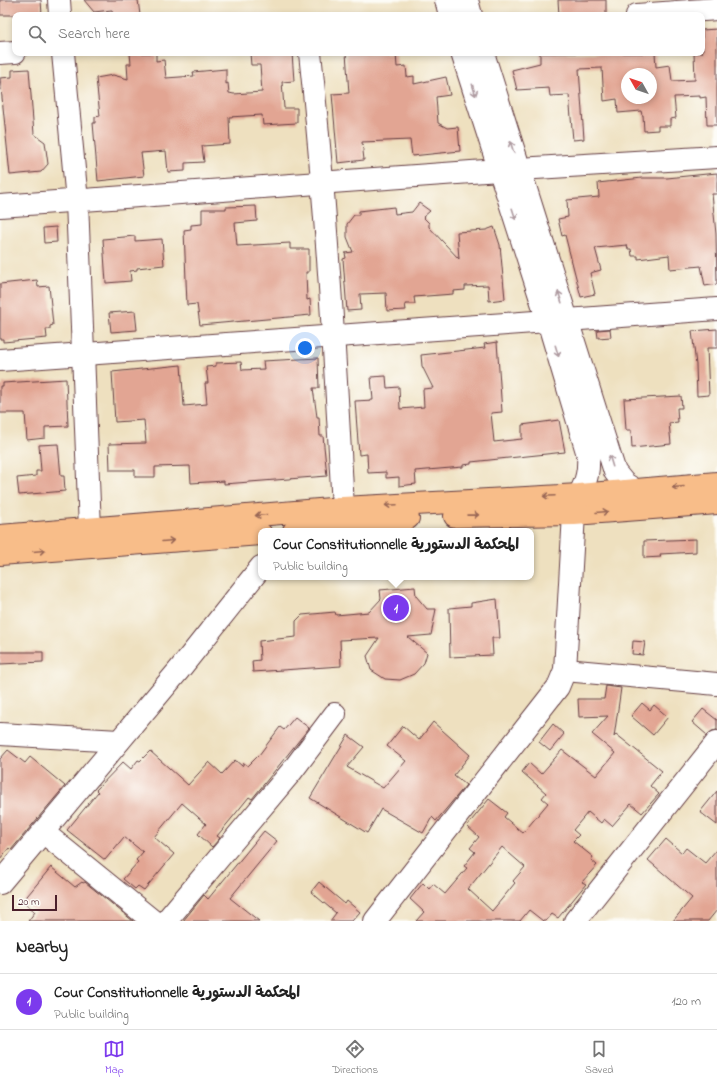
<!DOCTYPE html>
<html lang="en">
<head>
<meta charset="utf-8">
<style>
  body { margin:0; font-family:"Indie Flower","Playpen Sans Arabic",sans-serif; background:#f6f6f6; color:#222 }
  .compass { position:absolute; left:621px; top:68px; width:36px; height:36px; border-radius:50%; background:#fff; box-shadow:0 2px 6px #0003; rotate:310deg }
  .scale { position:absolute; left:12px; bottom:10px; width:45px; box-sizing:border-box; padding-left:4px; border:2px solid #4a1f2b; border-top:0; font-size:11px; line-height:14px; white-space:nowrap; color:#4a1f2b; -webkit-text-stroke:3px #fdfcf7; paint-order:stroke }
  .you { position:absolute; left:305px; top:348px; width:14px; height:14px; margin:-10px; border:3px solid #fff; border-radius:50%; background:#1a73e8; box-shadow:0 0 0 6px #1a73e833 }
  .badge { display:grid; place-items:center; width:26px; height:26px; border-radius:50%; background:#7c3aed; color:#fff; font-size:13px; font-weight:700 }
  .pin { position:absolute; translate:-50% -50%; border:2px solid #fff; box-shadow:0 1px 4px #0006 }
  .popup { position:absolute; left:258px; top:528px; width:276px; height:52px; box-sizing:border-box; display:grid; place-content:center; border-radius:8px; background:#fff; filter:drop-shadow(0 1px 3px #0005); font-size:13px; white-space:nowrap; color:#767676 }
  .popup b { font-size:15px; color:#222 }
  .popup::after { content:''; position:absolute; left:50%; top:100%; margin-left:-8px; border:8px solid transparent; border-top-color:#fff }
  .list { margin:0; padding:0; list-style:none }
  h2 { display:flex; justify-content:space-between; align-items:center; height:52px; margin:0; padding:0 16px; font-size:17px }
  h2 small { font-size:13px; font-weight:400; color:#767676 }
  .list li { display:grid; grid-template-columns:26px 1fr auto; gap:12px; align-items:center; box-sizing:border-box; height:56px; padding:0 16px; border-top:1px solid #e0e0e0 }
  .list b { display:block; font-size:15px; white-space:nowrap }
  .list p { margin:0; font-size:13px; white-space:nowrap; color:#767676 }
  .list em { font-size:13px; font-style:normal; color:#767676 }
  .icon { flex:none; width:22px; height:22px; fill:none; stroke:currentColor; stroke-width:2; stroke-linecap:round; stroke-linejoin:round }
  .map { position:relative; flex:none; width:717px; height:921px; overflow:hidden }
  .search { position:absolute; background:#fff; box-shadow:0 2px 6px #0003; left:12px; right:12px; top:12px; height:44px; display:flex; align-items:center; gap:10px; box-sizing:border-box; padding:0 14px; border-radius:8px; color:#767676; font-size:15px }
  .sheet { height:108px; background:#fff }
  nav { display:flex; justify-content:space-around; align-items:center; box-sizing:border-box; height:56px; border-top:1px solid #e0e0e0; background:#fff; font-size:11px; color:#767676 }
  nav a { display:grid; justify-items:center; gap:2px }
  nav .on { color:#7c3aed }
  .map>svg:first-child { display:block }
  .building { fill:#e2a593; fill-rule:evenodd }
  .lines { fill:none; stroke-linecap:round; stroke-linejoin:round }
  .minor-casing { stroke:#633c41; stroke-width:24 }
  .highway-casing { stroke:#633c41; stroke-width:24 }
  .minor { stroke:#fff; stroke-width:22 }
  .highway { stroke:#f8bd89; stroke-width:22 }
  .oneway { stroke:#ae9aa0 }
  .oneway2 { stroke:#986655 }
</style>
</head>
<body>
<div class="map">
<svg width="717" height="921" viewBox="0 0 717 921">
  <rect width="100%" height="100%" fill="#fdfcf7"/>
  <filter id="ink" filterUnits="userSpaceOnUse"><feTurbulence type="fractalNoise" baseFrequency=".025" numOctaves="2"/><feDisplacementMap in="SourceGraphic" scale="8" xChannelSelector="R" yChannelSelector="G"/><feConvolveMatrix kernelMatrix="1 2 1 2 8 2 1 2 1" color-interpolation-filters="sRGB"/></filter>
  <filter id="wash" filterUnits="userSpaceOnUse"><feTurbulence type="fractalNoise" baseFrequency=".012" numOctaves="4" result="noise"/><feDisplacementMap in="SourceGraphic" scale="16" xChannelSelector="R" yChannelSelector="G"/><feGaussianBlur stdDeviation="0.9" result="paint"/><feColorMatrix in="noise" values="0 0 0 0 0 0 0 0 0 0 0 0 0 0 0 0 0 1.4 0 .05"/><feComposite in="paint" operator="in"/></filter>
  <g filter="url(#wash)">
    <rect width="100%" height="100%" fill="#eee0bf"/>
    <g id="blocks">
      <g class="building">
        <polygon points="0,0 41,0 42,15 0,15"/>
        <polygon points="84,0 138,0 140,15 113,15 112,10 94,12"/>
        <polygon points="558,0 606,0 606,15 559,15"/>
        <path d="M717,29V125H707L706,97L700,98V96L674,97L676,118L670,119V126H658V130L644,131L643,115H642L641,111L618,113L617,99L604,101L602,68L579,69L584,139L573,140L569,95L550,96L549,88L517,90L512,70L540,63V53H655L656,67L670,65L672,81L695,80L694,53H702L703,51L702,30ZM627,74H651V98H627Z"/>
        <polygon points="130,53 156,53 156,61 164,60 166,78 194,76 193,72 226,69 226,84 228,83 229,93 234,94 262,92 260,65 251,65 250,53 292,53 294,81 282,82 284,108 297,108 297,123 263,125 262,115 229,117 230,144 202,146 204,162 185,163 185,171 168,172 166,151 141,153 144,176 98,181 93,123 95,123 95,117 100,116 96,78 113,75 128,79 127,64 131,64"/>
        <polygon points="346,53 396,53 397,67 406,66 407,77 414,76 414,84 446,77 450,95 436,97 438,123 447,128 458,127 460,151 412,156 410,140 362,142 364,160 338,163 332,94 349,93"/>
        <polygon points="29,69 34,134 45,142 48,164 41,172 10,175 0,78 12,77 12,70"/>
        <polygon points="717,173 717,194 712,194 716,234 717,284 705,286 701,266 670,269 669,255 638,259 638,256 632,256 631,249 628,249 627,245 595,248 601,270 590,273 595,294 581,297 565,235 562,236 558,219 568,217 567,200 599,197 598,183 642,178 667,178"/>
        <polygon points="419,203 430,211 423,217 429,223 429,227 459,259 457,232 486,230 494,227 500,245 505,299 489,301 488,285 465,286 465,290 453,291 453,294 414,297 415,304 405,304 406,310 387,311 386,293 360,294 361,310 347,311 343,259 346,258 345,253 353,252 347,237 347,224 354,215 359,215 359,211 394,207 395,214 412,212"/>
        <polygon points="256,206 257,221 235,223 237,246 290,243 290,249 309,249 309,272 306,272 307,300 310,299 311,315 200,325 197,304 187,305 184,230 191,229 191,225 202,224 202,209 226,209 226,207"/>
        <polygon points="56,227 57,242 44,243 43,228"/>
        <polygon points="135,236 135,241 162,239 164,265 137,268 137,270 130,271 131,281 106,283 103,239"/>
        <polygon points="37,280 38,287 49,286 53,325 50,326 50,329 46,329 47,338 3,342 3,339 0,339 0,284"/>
        <polygon points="135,311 137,330 111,332 109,313"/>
        <polygon points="610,329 611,337 598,338 597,330"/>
        <polygon points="717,329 717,348 707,348 709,395 697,396 696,365 692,331"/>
        <polygon points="497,342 502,412 491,413 494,442 522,439 522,425 559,420 565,452 471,462 471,464 463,465 463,467 415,471 416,484 399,486 399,477 386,478 386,472 368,473 367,454 359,455 355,401 373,400 371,377 386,376 387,388 399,387 400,409 424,407 423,389 433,388 422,366 421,355 485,348 484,344"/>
        <polygon points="318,358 319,388 313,388 317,417 319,417 320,436 323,436 327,476 224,484 224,481 191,483 190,466 155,467 155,477 135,477 135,470 110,470 109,444 146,443 144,420 115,422 112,372 181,365 184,406 207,404 205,383 208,383 206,367 216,366 216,363 241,362 242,370 264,369 263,361"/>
        <polygon points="66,379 68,426 45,427 45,438 27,440 25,413 0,413 0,386 3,386 3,383"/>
        <polygon points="681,396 682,408 677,408 678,422 669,423 671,444 632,448 631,430 626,430 624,399"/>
        <polygon points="58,444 61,476 64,476 65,491 19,495 17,478 36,476 36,471 41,471 39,445"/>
        <polygon points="696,539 696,552 660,554 661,557 644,558 644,541"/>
        <polygon points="415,587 416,596 427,609 436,609 431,635 408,637 427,653 424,663 414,674 400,680 385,679 371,670 367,656 379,638 340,640 341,666 253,672 252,661 260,660 259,641 296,637 296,621 302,615 335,612 336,615 369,612 381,599 380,590"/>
        <polygon points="497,599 500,638 492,638 493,655 450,657 449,608 471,606 471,603"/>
        <polygon points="633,641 645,642 643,655 632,654"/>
        <polygon points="0,652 43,652 43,662 0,664"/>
        <path d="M606,686L621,688L614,737L616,734L662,771L650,786L659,794L642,813L631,804L612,826L604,819L601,823L588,812L573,830L579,835L573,841L593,857L591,860L597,865L582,882L586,884L558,918L552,914L546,921H543L529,910L520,921H416L424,912L410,899L423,883L429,889L433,884L445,894L467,868L464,866L475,852L470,848L479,837L467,826L489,799L507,813L504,817L523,833L548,803L542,798L546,793L522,772L529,763L541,774L562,750L596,776L615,753L592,734L608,716L579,717L578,699H604ZM502,847L525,867L513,881L515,883L492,911L468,889Z"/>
        <polygon points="642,703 650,710 654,705 668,717 653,735 631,716"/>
        <polygon points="703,709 717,720 717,730 712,731 707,735 692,722"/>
        <polygon points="295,717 309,728 252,799 249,797 232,818 217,836 220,838 212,847 198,834 206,824 182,803 154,837 174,854 144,890 138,886 135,889 123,879 138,862 136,860 143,852 124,837 105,860 67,830 98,792 96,790 123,762 131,769 138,760 140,761 150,751 188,785 209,762 222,774 235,760 242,766 244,763 248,766 259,755 280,727 284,730"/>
        <polygon points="433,722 470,755 454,775 466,785 436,821 432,817 423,833 381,809 367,833 310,798 348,735 364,747 347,767 383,788 406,761 387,746 403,726 419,740"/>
        <polygon points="553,724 564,734 550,751 539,742"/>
        <polygon points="8,750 25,763 30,757 65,786 11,850 9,848 0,859 0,759"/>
        <polygon points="717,791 717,825 700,812"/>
        <polygon points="264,831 277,841 230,898 259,921 183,921 204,895 208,899"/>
        <polygon points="666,839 682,853 686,848 705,863 717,849 717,910 708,921 673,921 692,898 648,860"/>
        <polygon points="51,867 75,887 82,882 83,883 85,882 133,921 28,921 35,912 23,901"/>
        <polygon points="319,882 345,904 347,901 360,912 352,921 330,921 336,913 311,892"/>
      </g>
    </g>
  </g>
  <g filter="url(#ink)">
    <use href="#blocks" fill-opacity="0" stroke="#633c41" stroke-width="1"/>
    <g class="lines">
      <defs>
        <g id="minor">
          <polyline points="59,0 60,15"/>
          <polyline points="446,0 450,15"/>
          <polyline points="467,0 471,15"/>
          <polyline points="637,15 717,9"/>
          <polyline points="0,53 15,52"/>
          <polyline points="63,53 77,201 90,529"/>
          <path d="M310,53C326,204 335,356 343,508"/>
          <path d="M462,53L548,321L588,455C589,470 587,481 579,495"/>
          <polyline points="483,53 615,472 624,483 635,490"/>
          <polyline points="519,169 717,157"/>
          <polyline points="0,206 499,170"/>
          <polyline points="567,320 717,309"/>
          <polyline points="0,360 548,321"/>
          <polyline points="565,670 717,684"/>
          <polyline points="0,734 119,741"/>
          <polyline points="43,832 153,921"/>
          <polyline points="0,883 179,670 261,567"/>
          <polyline points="166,921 292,771 335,714"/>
          <polyline points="375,921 558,687 565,670 574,514"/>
          <polyline points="575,921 717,742"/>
        </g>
        <g id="highway">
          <polyline points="455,516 574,514 717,503"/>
          <polyline points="294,531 408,518"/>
          <polyline points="0,536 343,508 579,495 717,483"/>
          <polyline points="0,554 261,534"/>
        </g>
      </defs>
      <use href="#minor" class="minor-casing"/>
      <use href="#highway" class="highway-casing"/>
      <use href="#minor" class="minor"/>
      <use href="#highway" class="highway"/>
    </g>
    <defs><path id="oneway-shaft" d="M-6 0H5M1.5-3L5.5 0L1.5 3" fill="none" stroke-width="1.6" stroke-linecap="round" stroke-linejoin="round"/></defs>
    <g class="oneway">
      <use href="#oneway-shaft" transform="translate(474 90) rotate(73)"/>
      <use href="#oneway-shaft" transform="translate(512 147) rotate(-107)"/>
      <use href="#oneway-shaft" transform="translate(514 214) rotate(72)"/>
      <use href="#oneway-shaft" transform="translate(560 297) rotate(-108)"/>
      <use href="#oneway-shaft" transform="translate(557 351) rotate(73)"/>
      <use href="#oneway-shaft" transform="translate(611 461) rotate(-107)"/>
    </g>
    <g class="oneway2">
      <use href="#oneway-shaft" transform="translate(678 487) rotate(175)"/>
      <use href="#oneway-shaft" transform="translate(549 496) rotate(177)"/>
      <use href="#oneway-shaft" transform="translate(391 505) rotate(177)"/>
      <use href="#oneway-shaft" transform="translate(602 512) rotate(-5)"/>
      <use href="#oneway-shaft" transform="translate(261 515) rotate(175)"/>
      <use href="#oneway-shaft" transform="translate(473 515) rotate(-1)"/>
      <use href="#oneway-shaft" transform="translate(168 541) rotate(-5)"/>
      <use href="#oneway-shaft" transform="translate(39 551) rotate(-5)"/>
    </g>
  </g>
</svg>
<svg class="compass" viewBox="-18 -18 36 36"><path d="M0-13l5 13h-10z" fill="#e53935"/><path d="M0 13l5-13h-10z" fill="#767676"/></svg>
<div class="scale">20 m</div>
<div class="you"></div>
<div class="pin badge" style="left:396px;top:608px">1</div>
<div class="popup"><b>Cour Constitutionnelle المحكمة الدستورية</b>Public building</div>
<div class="search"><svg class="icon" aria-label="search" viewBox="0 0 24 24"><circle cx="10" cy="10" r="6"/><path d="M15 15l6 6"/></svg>Search here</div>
</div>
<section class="sheet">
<h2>Nearby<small></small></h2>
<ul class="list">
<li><span class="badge">1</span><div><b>Cour Constitutionnelle المحكمة الدستورية</b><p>Public building</p></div><em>120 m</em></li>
</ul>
</section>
<nav>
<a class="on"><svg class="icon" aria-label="map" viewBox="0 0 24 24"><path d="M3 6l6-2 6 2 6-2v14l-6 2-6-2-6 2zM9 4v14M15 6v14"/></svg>Map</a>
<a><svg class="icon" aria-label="directions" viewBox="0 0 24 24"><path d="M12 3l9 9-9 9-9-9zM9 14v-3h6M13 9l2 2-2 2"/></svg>Directions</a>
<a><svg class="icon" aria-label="saved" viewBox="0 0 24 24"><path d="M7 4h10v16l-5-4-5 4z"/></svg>Saved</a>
</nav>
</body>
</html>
